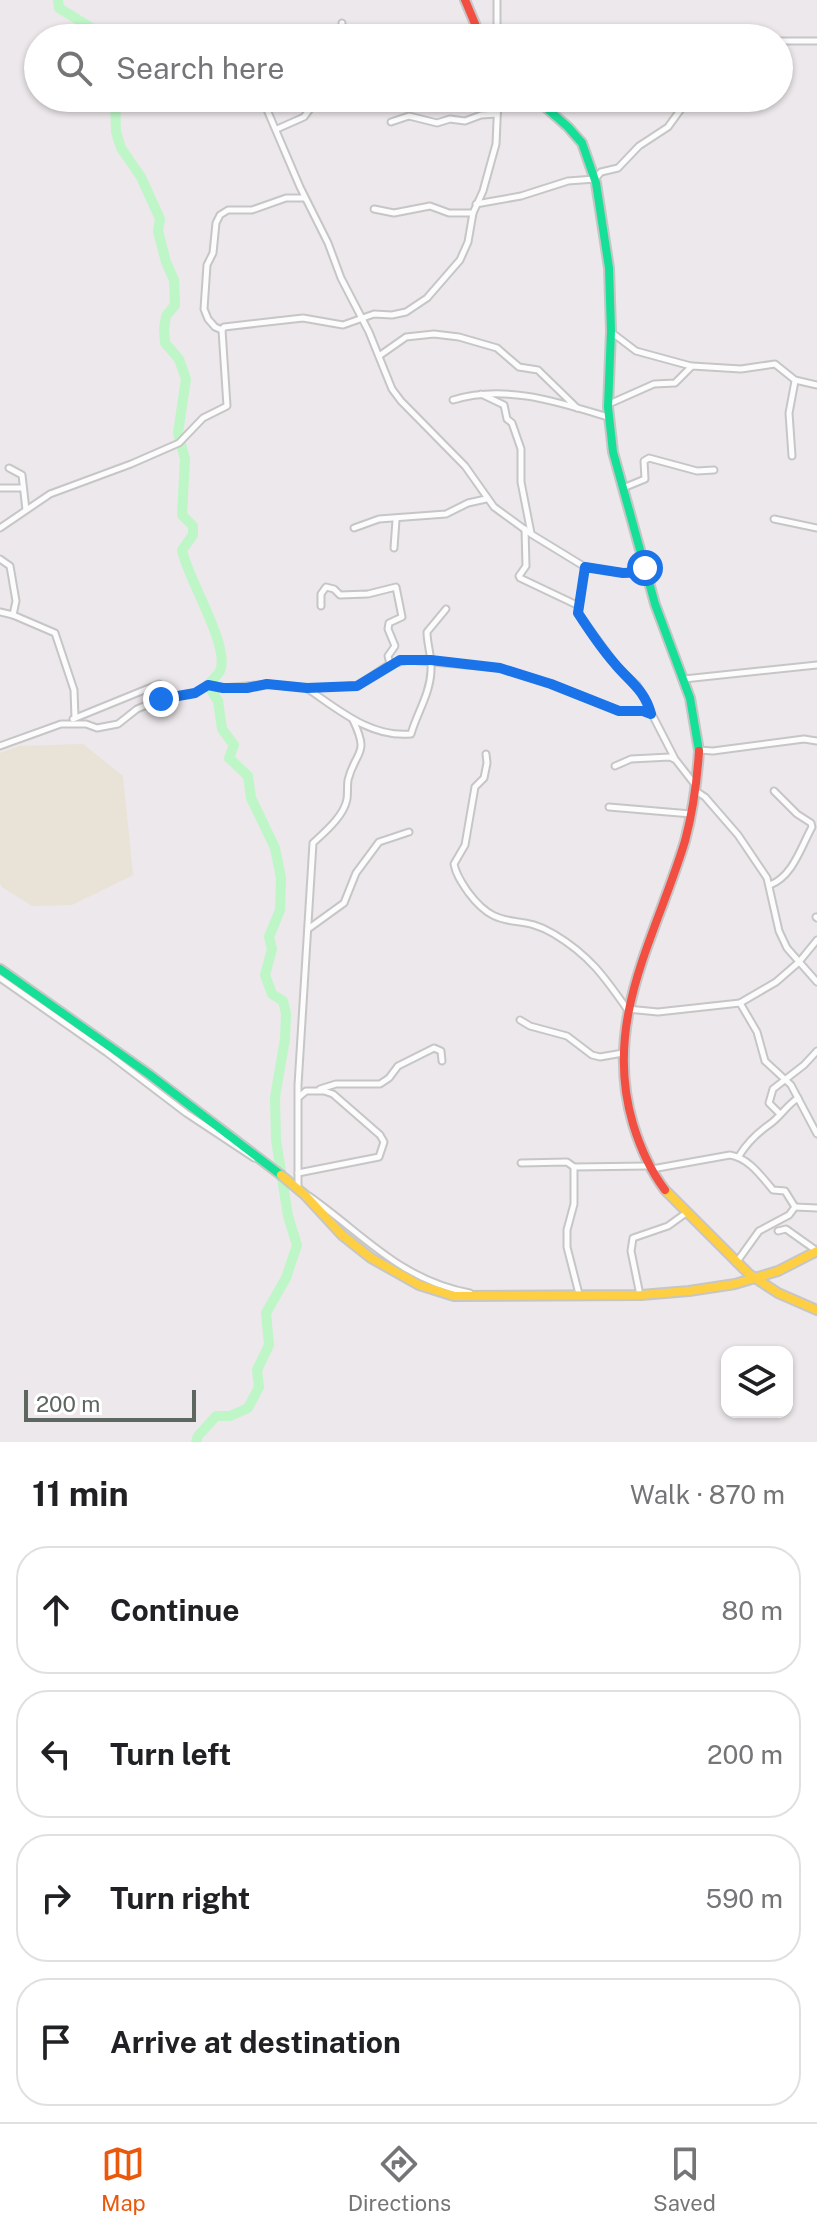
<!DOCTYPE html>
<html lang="en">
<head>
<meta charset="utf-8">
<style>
  body { margin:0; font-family:"Public Sans",sans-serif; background:#f2f2f2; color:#202124 }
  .controls { position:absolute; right:24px; bottom:24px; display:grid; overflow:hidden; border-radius:16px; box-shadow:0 2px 6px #0004 }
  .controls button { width:72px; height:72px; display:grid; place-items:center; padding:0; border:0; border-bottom:2px solid #e0e0e0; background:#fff; color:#202124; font:40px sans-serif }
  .scale { position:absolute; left:24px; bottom:20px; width:172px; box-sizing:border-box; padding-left:8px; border:4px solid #5e6660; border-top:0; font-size:22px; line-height:28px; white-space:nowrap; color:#5e6660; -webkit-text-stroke:6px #fff; paint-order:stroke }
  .stop { position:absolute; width:24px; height:24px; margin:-18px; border:6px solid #1a73e8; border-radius:50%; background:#fff }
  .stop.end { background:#1a73e8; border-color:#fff; box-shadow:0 2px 8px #0008 }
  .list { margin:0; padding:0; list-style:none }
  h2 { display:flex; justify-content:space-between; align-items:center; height:104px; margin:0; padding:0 32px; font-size:34px }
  h2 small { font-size:26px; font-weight:400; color:#757577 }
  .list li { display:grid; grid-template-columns:52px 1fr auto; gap:24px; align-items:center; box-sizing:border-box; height:128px; margin:0 16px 16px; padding:0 16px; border:2px solid #e0e0e0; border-radius:32px }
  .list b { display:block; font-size:30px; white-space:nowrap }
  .list em { font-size:26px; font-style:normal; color:#757577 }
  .icon { flex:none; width:44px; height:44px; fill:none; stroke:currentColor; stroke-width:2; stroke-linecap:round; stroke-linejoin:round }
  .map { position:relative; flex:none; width:817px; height:1442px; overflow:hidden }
  .search { position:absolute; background:#fff; box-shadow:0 2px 6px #0004; left:24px; right:24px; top:24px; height:88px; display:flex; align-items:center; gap:20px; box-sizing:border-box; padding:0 28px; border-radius:44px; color:#757577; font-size:30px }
  .sheet { height:680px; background:#fff }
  nav { display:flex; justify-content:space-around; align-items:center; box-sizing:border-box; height:112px; border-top:2px solid #e0e0e0; background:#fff; font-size:22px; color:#757577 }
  nav a { display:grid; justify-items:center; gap:4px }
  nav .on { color:#ea580c }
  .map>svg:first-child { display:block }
  .green { fill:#e9e2d6 }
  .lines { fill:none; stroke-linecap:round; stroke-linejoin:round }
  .river { stroke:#bef6c7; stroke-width:10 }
  .street-casing { stroke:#c6c6c6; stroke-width:9 }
  .fast-casing { stroke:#c6c6c6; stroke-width:12 }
  .slow-casing { stroke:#c6c6c6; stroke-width:12 }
  .jam-casing { stroke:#c6c6c6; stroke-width:12 }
  .street { stroke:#fcfcfc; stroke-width:5 }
  .fast { stroke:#16e098; stroke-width:8 }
  .slow { stroke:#ffcf43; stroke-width:8 }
  .jam { stroke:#f24e42; stroke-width:8 }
  .route { stroke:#1a73e8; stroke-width:10 }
</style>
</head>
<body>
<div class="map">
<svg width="817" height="1442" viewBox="0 0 817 1442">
  <rect width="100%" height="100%" fill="#ede8eb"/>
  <polygon class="green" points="83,744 123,776 133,875 72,905 32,906 2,887 0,883 0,753 19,746"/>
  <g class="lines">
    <g class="river">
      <polyline points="58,0 59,8 93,29 99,38"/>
      <path d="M115,98L116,132L121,148L141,177L160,219L158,231L166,262L174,280L175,305L166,316L164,329L165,343L179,359L186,379L178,433L185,459L182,515L193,526V535L182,550C187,578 231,647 220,671C218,675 211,681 208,685L218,701L222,729L234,745L229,758L248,776L251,798L275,848L281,878L280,910L269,937L272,949L265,975L272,994L283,1001L286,1013L285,1039L275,1097L276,1140L288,1216L297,1245L286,1278L266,1313L269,1345L257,1370L259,1387L248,1408L230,1416H216L198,1436L196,1442"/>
    </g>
    <defs>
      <g id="street">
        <polyline points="233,34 234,38"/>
        <polyline points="341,38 342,23"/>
        <polyline points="497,38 497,0"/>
        <polyline points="779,41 817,41"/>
        <polyline points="262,98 300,187 328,243 341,278 369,332 392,389 401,401 465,466 494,507 531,534 585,567 623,573 646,572"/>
        <polyline points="391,122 409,116 437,123 450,119 465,121 481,115 497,114"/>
        <polyline points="277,129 304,117 318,98"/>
        <polyline points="476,204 521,196 568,181 595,179 601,172 618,168 639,146 668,127 689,98"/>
        <polyline points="374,209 394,213 430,206 449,213 473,213"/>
        <polyline points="222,330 215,327 208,319 204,309 207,265 213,253 216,223 220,215 228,210 252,210 286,198 305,198"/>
        <polyline points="611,332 636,351 691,366"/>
        <polyline points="379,356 406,337 434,334 459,337 497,348 519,367 538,370 577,408"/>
        <polyline points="481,394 504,405 507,419 512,423 521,449 521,482 531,533"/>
        <path d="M453,400C505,384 558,402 608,417"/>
        <polyline points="609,404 654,384 675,383 692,366 741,369 775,364 795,380 817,385"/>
        <polyline points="792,456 789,413 795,381"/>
        <polyline points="9,468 22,475 26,510"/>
        <polyline points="0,488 22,488"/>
        <polyline points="623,488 645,479 644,461 649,458 697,471 714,470"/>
        <polyline points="774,519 817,528"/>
        <polyline points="0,528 50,494 131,464 179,443 203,418 227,406 222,330 224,327 303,318 343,325 374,314 392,315 406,312 427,298 460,260 468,242 473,213 483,191 496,144 498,98"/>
        <polyline points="354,528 379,519 446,514 468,503 486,499"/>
        <polyline points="525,529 526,566 519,576 520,578 579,606"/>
        <polyline points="394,548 396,520"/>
        <polyline points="0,559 10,566 16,601 13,615"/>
        <polyline points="585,567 578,613 618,668 637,685 675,759 696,786"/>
        <polyline points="321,606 321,594 326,587 334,589 340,595 368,594 396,587 402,617 389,623 388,629 395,646 388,656 390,664"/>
        <polyline points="0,612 13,615 55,633 74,690 75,718"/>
        <polyline points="684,679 817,665"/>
        <path d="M308,689C339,710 371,738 411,734C417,713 430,694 431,671C432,656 427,645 427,632L446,609"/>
        <polyline points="73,719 159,684"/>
        <polyline points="0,746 61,724 86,724 97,728 118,724 137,709 161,699 195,693 208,685 223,688 267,684 307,688 357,686 390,664 409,660 500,668 551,684 619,711 643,711 651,714"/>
        <polyline points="699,750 713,751 804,739 817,741"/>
        <path d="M486,754L487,763L484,778L475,787L465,845L454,864C456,875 462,883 468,892C500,935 517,911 554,934C589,955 604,976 627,1009L658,1012L740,1003L776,982L799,962L817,940"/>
        <polyline points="615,766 631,759 670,757 674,759"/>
        <polyline points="696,791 705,797 738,835 767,878 779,931 787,948 817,982"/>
        <polyline points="609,807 691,814"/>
        <path d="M770,885C793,876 801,847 812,827L811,823L797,814L774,791"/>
        <polyline points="816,917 817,918"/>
        <polyline points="308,929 344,903 356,873 379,842 409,832"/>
        <polyline points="0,978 106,1052 186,1113 254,1158"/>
        <polyline points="740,1003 757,1032 765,1061 791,1085 817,1134"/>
        <polyline points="520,1020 530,1026 567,1036 592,1055 600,1057 623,1053"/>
        <polyline points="320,1089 336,1084 380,1084 389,1078 398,1066 434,1048 441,1051 442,1061"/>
        <polyline points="779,1113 769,1103 773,1089 804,1065 817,1051"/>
        <path d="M739,1156C747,1143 757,1133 770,1124C780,1117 787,1105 798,1098"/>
        <polyline points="521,1163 567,1162 574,1167"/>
        <path d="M652,1169L730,1155C749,1158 761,1176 773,1190L785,1191L795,1207L789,1215L759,1231L736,1263"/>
        <polyline points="298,1173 379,1157 384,1142 380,1135 333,1094 324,1091 306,1091 299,1097"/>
        <path d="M298,1188V1085L313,843C325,832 344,816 347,799C348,792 347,786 348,780C356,749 370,756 353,720"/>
        <path d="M309,1196C363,1234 400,1280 470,1293"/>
        <polyline points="795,1207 817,1208"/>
        <polyline points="778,1231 786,1229 817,1251"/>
        <polyline points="579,1294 567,1247 567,1230 574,1204 574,1167 649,1166"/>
        <polyline points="640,1295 631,1251 633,1238 668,1226 686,1213"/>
      </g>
      <g id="fast">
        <polyline points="535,98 568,127 582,143 596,183 609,268 611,331 608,407 613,452 655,604 690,698 699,751"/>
        <polyline points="0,969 150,1075 281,1175"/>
      </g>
      <g id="slow">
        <polyline points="281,1175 305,1195 342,1235 371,1258 419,1285 454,1296 641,1295 689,1291 735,1284 778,1271 817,1251"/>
        <polyline points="665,1190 749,1274 778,1293 817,1310"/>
      </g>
      <g id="jam">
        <polyline points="465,0 481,38"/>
        <path d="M665,1190C650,1170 640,1147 633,1124C602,1020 656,937 685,841C693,811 697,782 699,751"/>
      </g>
    </defs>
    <use href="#street" class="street-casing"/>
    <use href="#fast" class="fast-casing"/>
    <use href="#slow" class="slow-casing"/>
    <use href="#jam" class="jam-casing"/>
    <use href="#street" class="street"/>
    <use href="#fast" class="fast"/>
    <use href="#slow" class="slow"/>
    <use href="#jam" class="jam"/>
  </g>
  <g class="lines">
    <path class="route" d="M161,699L195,693L208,685L223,688H247L267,684L307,688L357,686L400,660H431L500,668L551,684L619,711H643L651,714C645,690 629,681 615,664C601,648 589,630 578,613L585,567L623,573L646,572L645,568"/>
  </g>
</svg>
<div class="controls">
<button><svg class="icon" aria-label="layers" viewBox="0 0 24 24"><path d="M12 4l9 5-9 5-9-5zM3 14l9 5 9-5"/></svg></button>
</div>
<div class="scale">200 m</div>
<div class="stop" style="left:645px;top:568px"></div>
<div class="stop end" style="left:161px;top:699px"></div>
<div class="search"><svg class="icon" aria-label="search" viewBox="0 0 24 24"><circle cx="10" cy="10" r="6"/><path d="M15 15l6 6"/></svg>Search here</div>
</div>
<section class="sheet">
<h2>11 min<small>Walk · 870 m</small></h2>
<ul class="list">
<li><svg class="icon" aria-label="ahead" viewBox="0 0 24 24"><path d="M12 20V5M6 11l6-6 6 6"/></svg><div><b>Continue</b></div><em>80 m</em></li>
<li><svg class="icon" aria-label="left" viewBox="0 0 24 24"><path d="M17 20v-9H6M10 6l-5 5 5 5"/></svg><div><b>Turn left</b></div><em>200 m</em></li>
<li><svg class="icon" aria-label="right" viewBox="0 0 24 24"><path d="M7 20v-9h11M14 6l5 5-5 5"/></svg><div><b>Turn right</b></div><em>590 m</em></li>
<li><svg class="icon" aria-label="arrive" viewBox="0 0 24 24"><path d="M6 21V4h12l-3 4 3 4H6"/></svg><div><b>Arrive at destination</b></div></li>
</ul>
</section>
<nav>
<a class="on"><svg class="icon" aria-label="map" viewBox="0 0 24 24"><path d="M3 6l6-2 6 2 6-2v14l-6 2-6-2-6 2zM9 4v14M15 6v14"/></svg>Map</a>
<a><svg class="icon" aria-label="directions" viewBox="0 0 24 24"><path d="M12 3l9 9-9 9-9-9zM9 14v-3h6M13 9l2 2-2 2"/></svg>Directions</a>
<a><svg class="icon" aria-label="saved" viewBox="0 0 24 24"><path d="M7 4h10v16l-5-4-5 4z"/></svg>Saved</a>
</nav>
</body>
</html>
